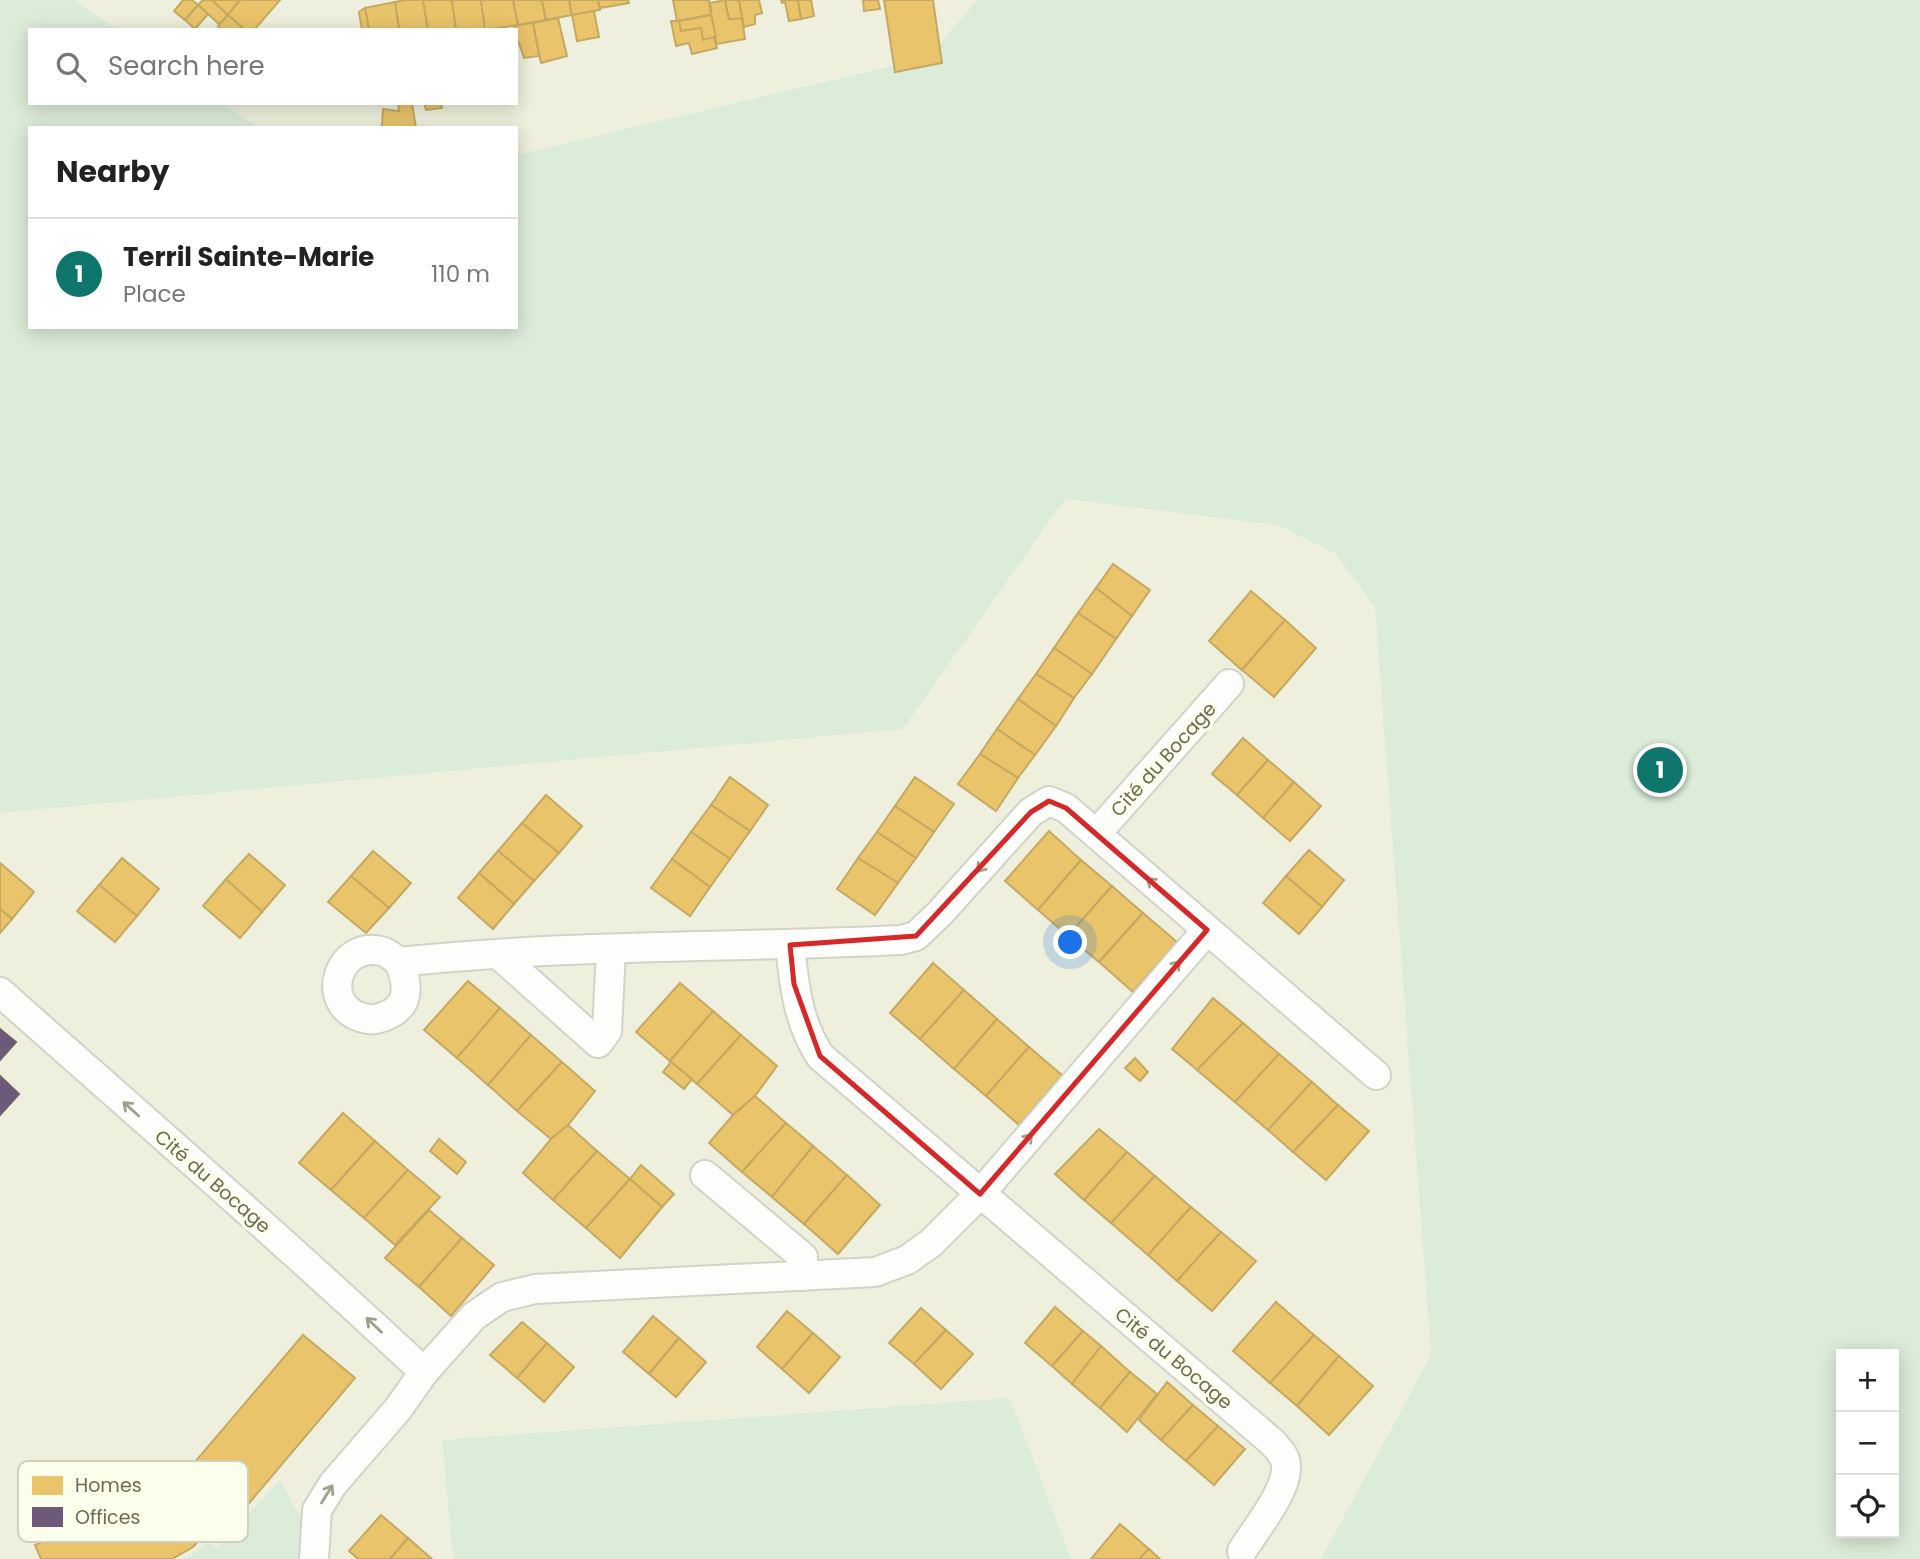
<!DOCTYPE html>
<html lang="en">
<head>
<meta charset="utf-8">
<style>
  body { margin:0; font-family:Poppins,sans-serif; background:#f6f6f6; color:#222 }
  .controls { position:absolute; right:21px; bottom:21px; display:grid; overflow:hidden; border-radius:0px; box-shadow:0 4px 18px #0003 }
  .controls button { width:63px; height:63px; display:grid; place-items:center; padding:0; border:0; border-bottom:2px solid #e0e0e0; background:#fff; color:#222; font:35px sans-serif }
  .you { position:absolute; left:1071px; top:943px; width:24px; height:24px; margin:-18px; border:5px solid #fff; border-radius:50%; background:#1a73e8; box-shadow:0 0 0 10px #1a73e833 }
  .badge { display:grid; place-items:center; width:46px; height:46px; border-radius:50%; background:#0f766e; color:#fff; font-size:23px; font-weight:700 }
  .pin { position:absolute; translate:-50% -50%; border:4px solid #fff; box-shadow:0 2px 7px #0006 }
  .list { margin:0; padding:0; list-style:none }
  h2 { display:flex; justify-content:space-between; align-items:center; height:91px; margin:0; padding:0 28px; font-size:30px }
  h2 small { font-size:23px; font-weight:400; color:#767676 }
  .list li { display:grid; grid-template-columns:46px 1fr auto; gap:21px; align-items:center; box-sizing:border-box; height:112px; padding:0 28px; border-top:2px solid #e0e0e0 }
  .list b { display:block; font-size:26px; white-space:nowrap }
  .list p { margin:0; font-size:23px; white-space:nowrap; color:#767676 }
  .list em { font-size:23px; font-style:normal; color:#767676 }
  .icon { flex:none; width:38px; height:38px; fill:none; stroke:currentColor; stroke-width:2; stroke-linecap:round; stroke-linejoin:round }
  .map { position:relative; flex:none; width:1920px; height:1559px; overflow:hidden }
  .search { position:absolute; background:#fff; box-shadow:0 4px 18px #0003; left:28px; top:28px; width:490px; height:77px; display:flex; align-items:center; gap:18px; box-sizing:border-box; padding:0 24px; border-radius:0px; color:#767676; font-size:26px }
  .panel { position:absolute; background:#fff; box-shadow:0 4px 18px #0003; left:28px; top:126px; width:490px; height:203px; border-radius:0px }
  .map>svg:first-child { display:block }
  .residential { fill:#eeefdc }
  .green { fill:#dbecd8; fill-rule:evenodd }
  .homes { fill:#e9c46a; stroke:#c5a962; stroke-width:2 }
  .offices { fill:#6d597a; stroke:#6e5e6d; stroke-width:2 }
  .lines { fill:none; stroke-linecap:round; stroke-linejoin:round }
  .minor-casing { stroke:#d2d3c8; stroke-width:32 }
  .minor { stroke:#fdfefc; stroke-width:28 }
  .oneway { stroke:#a19e8c }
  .marked { fill:none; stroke:#d62828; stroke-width:5; stroke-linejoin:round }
  .labels { text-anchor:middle; stroke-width:7; stroke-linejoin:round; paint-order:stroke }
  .street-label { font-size:19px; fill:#706a4f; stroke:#fbfded }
  .key { fill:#fbfded; stroke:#d1d1be; stroke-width:2 }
  .key-label { font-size:19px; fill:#706a4f }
</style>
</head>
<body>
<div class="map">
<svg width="1920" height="1559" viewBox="0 0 1920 1559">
  <rect width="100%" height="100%" fill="#f4f5eb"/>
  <g class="residential">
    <polygon points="75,0 977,0 928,56 516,155 516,128 257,128 223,103 516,103 516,30 117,30"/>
    <polygon points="1065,499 1277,525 1336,554 1375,608 1431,1355 1321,1559 1071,1559 1010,1398 442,1440 453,1559 0,1559 0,813 903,729"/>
  </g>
  <g class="green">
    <path d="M0,0H75L117,30H30V103H223L257,128H30V327H516V155L928,57L977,0H1920V1559H1321L1431,1355L1375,608L1336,554L1277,525L1065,499L903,729L0,813ZM1841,1354H1894V1533H1841Z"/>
    <polygon points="1010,1398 1071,1559 453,1559 442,1440"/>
    <polygon points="280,1480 313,1542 314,1559 183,1559 192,1555 206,1542 217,1547"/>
  </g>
  <g class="homes">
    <polygon points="183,0 192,0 198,5 185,20 174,11"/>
    <polygon points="203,0 212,0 228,15 219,24 198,5"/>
    <polygon points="212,0 240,0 228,15"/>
    <polygon points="240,0 280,0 254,30 245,30 228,15"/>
    <polygon points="405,0 423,0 428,30 399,30 395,2"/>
    <polygon points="423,0 452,0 456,30 428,30"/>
    <polygon points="452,0 481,0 485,30 456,30"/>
    <polygon points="481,0 513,0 518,25 485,30"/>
    <polygon points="513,0 542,0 546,20 518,25"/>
    <polygon points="542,0 569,0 572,15 546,20"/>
    <polygon points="569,0 598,0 600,10 572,15"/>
    <polygon points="598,0 628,0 629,3 600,8"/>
    <polygon points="673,0 709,0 711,15 677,21"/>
    <polygon points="725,0 729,19 742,18 745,39 717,44 714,37 710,3"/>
    <polygon points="725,0 739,0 742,18 729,19"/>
    <polygon points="739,0 759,0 762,13 755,15 755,24 744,27"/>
    <polygon points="781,0 798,0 801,19 789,21 785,2 782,3"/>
    <polygon points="798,0 811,0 814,16 801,19"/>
    <polygon points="863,0 878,0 880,9 864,11"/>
    <polygon points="884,0 933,0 942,63 895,72"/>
    <polygon points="395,2 399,30 369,30 365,8"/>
    <polygon points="198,5 208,14 195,29 185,20"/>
    <polygon points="365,8 369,30 362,30 359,12"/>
    <polygon points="594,11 599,37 577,41 572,15"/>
    <polygon points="228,15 245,30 222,30 218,26"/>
    <polygon points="711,15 716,37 703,40 701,28 681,31 679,21"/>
    <polygon points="558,18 567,56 541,63 533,23"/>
    <polygon points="671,21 679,21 681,31 701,28 703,40 714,37 717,48 692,54 689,43 676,46"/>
    <polygon points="533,23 539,56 524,58 519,43 516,44 514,26"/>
    <polygon points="398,103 412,103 416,128 384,128 382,125 383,109 399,111"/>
    <polygon points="424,103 441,103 442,108 426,110"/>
    <polygon points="1113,564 1150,590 1132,616 1096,588"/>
    <polygon points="1096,588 1132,616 1116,639 1078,613"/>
    <polygon points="1251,591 1285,620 1242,670 1209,641"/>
    <polygon points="1078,613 1116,639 1092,674 1054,648"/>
    <polygon points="1285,620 1316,648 1274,697 1242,670"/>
    <polygon points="1054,648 1092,674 1074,698 1036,674"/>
    <polygon points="1036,674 1074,698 1056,726 1018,699"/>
    <polygon points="1018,699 1056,726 1035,755 997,729"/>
    <polygon points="997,729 1035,755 1018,778 980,754"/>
    <polygon points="1243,738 1268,760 1237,795 1212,774"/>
    <polygon points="980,754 1018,778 996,811 958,784"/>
    <polygon points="1268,760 1294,782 1263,818 1237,795"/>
    <polygon points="730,777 768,805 750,831 711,805"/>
    <polygon points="915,777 954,804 934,832 895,806"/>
    <polygon points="1294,782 1321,806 1290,841 1263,818"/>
    <polygon points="546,795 582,826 559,853 522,823"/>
    <polygon points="711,805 750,831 730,859 691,832"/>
    <polygon points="895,806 934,832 916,858 877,832"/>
    <polygon points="522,823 559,853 534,881 498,851"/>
    <polygon points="1049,831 1081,860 1038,910 1005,881"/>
    <polygon points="691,832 730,859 710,887 672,859"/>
    <polygon points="877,832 916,858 898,883 858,858"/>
    <polygon points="1309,850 1344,880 1322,907 1286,876"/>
    <polygon points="373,851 411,883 389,908 351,876"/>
    <polygon points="498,851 534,881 514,904 479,873"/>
    <polygon points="249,854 285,885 262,912 226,879"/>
    <polygon points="122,858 159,889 137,916 99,885"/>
    <polygon points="858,858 898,883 875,915 837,889"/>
    <polygon points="672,859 710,887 690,916 651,888"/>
    <polygon points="1081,860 1112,886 1068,936 1038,910"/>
    <polygon points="0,863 34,892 12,919 0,909"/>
    <polygon points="479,873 514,904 493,929 458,898"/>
    <polygon points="351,876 389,908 366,933 328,902"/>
    <polygon points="1286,876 1322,907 1299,934 1263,903"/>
    <polygon points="226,879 262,912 240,938 203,906"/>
    <polygon points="99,885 137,916 115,942 77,911"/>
    <polygon points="1112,886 1143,913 1099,962 1068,936"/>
    <polygon points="0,909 12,919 0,933"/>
    <polygon points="1143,913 1177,942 1133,992 1099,962"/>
    <polygon points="933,963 964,990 920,1039 890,1013"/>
    <polygon points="468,981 500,1008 457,1058 424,1030"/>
    <polygon points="680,983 713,1011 670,1061 636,1032"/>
    <polygon points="964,990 997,1019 954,1069 920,1039"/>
    <polygon points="1213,998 1243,1023 1197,1070 1172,1049"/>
    <polygon points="500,1008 531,1035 488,1085 457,1058"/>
    <polygon points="713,1011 741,1035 697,1084 670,1061"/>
    <polygon points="997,1019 1029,1047 986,1096 954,1069"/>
    <polygon points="1243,1023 1279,1054 1235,1102 1197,1070"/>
    <polygon points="531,1035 562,1062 517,1111 488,1085"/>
    <polygon points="741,1035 777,1066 755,1096 733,1115 697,1084"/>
    <polygon points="1029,1047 1062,1075 1019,1125 986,1096"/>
    <polygon points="1279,1054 1312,1082 1268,1130 1235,1102"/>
    <polygon points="1135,1058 1148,1072 1140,1081 1125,1068"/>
    <polygon points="562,1062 595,1091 568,1125 551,1139 517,1111"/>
    <polygon points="671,1062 692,1079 684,1089 663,1072"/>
    <polygon points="1312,1082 1338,1105 1293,1152 1268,1130"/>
    <polygon points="755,1096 786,1123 742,1172 709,1143 733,1115"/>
    <polygon points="1338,1105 1369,1131 1326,1180 1293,1152"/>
    <polygon points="343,1113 375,1141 331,1190 299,1163"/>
    <polygon points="786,1123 813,1146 772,1197 742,1172"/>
    <polygon points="568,1125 597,1151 553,1200 523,1173 551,1139"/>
    <polygon points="1099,1129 1127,1152 1084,1200 1055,1174"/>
    <polygon points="439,1139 466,1162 457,1174 430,1151"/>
    <polygon points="375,1141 408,1170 364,1218 331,1190"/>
    <polygon points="813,1146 847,1175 804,1224 772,1197"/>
    <polygon points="597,1151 630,1179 586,1228 553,1200"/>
    <polygon points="1127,1152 1155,1176 1111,1223 1084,1200"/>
    <polygon points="641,1165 674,1194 662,1207 630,1179"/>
    <polygon points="408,1170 440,1197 395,1245 364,1218"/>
    <polygon points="847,1175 880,1205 838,1254 804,1224"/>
    <polygon points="1155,1176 1191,1207 1148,1255 1111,1223"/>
    <polygon points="630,1179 662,1207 620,1258 586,1228"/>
    <polygon points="1191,1207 1221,1232 1177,1281 1148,1255"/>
    <polygon points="429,1210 462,1238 419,1287 385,1258"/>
    <polygon points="1221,1232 1256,1261 1212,1311 1177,1281"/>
    <polygon points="462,1238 494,1265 451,1316 419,1287"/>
    <polygon points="1276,1302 1314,1335 1270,1383 1233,1351"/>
    <polygon points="1055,1307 1083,1331 1052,1366 1025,1343"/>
    <polygon points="921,1308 946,1330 914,1364 889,1343"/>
    <polygon points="787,1311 813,1333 782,1369 757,1347"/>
    <polygon points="653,1316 679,1338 649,1374 623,1352"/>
    <polygon points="522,1322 547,1343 517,1378 490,1355"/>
    <polygon points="946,1330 973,1354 941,1389 914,1364"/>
    <polygon points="1083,1331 1101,1346 1072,1384 1052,1366"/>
    <polygon points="813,1333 840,1357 809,1393 782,1369"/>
    <polygon points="303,1335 355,1378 217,1541 206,1533 193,1547 172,1559 41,1559 35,1545 144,1497 166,1474 178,1482"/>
    <polygon points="1314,1335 1339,1356 1297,1406 1270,1383"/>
    <polygon points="679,1338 706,1362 676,1397 649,1374"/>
    <polygon points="547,1343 574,1367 544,1402 517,1378"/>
    <polygon points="1101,1346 1130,1372 1100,1408 1072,1384"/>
    <polygon points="1339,1356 1373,1386 1329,1435 1297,1406"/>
    <polygon points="1130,1372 1157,1394 1127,1432 1100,1408"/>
    <polygon points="1167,1382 1193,1405 1161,1440 1139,1420"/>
    <polygon points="1193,1405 1218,1426 1186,1461 1161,1440"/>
    <polygon points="1218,1426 1245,1449 1214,1485 1186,1461"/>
    <polygon points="381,1515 408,1538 390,1559 358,1559 349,1551"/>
    <polygon points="1120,1524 1149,1549 1139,1559 1091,1559"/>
    <polygon points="408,1538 432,1559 390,1559"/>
    <polygon points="1149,1549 1160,1559 1139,1559"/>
  </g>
  <g class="offices">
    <polygon points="0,1029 16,1042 0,1060"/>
    <polygon points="0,1076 19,1094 0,1115"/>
  </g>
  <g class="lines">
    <defs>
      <g id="minor">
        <polyline points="1096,834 1229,684"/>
        <path d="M790,945C794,985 798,1022 820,1056L1272,1442C1278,1449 1286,1456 1286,1466C1288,1490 1255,1530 1242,1551"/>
        <polyline points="498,954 598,1043 607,1031 611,950"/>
        <path d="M399,962C411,990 409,1011 376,1019C370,1020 367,1019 360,1017C319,1003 338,941 381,951C387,952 394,958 399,962C565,944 734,948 901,940L916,936L941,912L1031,812L1049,801L1066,808L1376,1075"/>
        <path d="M0,992C142,1118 285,1242 424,1372"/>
        <polyline points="705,1175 803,1257 802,1276"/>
        <polyline points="314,1559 317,1510 333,1484 398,1409 424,1372 474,1316 502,1297 535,1289 875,1272 907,1260 931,1243 980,1194 1207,930"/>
      </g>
    </defs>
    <use href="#minor" class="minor-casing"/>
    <use href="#minor" class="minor"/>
  </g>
  <defs><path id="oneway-shaft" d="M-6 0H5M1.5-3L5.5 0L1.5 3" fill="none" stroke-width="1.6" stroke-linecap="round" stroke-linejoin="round" transform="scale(1.75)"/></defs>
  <g class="oneway">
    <use href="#oneway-shaft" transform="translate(984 864) rotate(132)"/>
    <use href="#oneway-shaft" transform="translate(1155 885) rotate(-139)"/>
    <use href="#oneway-shaft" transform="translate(1173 969) rotate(-49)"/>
    <use href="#oneway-shaft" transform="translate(131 1109) rotate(-138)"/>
    <use href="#oneway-shaft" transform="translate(1025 1142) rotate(-49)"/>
    <use href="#oneway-shaft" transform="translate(374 1325) rotate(-137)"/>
    <use href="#oneway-shaft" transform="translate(327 1494) rotate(-58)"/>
  </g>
  <path class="marked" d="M1049,801L1066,808L1207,930L980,1194L820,1056L794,984L790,945L916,936L1031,812Z"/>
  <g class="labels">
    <g class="street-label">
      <text transform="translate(1163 759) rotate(-48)" y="7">Cité du Bocage</text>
      <text transform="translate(213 1181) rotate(41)" y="7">Cité du Bocage</text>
      <text transform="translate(1174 1358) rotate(40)" y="7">Cité du Bocage</text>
    </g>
  </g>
  <rect x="18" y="1461" width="230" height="81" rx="10" class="key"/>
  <rect x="32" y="1476" width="31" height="19" fill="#e9c46a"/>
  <rect x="32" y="1507" width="31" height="20" fill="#6d597a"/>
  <g class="key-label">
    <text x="75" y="1492">Homes</text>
    <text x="75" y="1524">Offices</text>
  </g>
</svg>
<div class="controls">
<button>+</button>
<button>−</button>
<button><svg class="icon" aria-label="locate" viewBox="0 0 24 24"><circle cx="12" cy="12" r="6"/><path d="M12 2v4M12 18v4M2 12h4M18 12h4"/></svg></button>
</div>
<div class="you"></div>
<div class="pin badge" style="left:1660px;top:770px">1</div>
<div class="search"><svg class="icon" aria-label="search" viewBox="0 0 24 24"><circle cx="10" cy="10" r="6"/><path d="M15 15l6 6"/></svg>Search here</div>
<section class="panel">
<h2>Nearby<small></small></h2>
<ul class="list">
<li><span class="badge">1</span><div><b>Terril Sainte-Marie</b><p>Place</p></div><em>110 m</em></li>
</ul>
</section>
</div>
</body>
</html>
